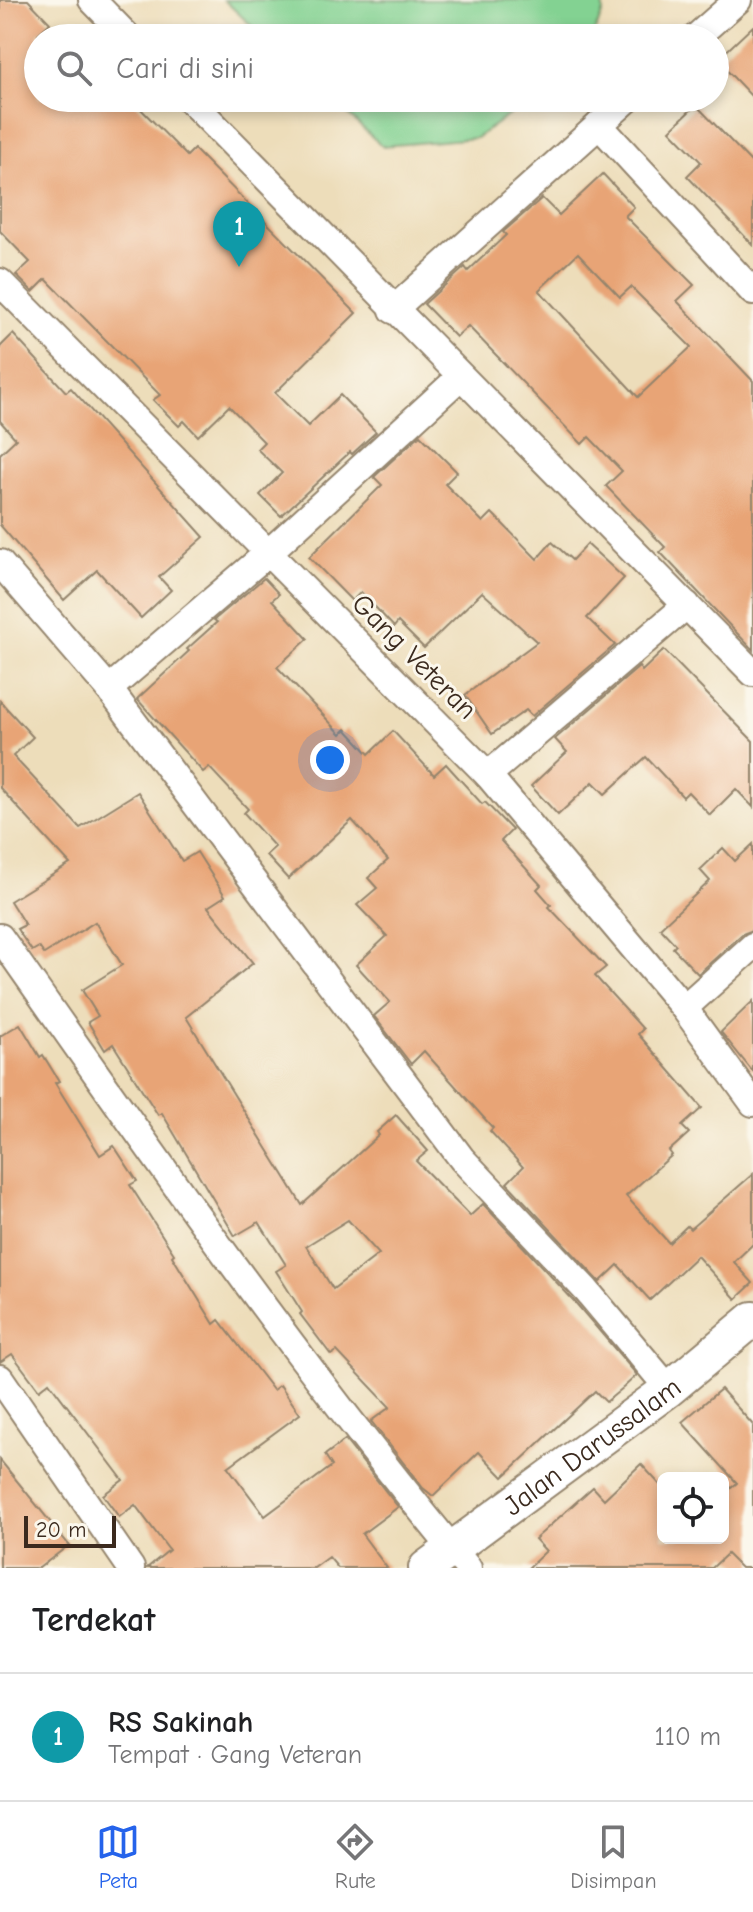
<!DOCTYPE html>
<html lang="id">
<head>
<meta charset="utf-8">
<style>
  body { margin:0; font-family:"Comic Neue",sans-serif; background:#f6f6f6; color:#202124 }
  .controls { position:absolute; right:24px; bottom:24px; display:grid; overflow:hidden; border-radius:12px; box-shadow:0 4px 12px #0003 }
  .controls button { width:72px; height:72px; display:grid; place-items:center; padding:0; border:0; border-bottom:2px solid #e0e0e0; background:#fff; color:#202124; font:40px sans-serif }
  .scale { position:absolute; left:24px; bottom:20px; width:92px; box-sizing:border-box; padding-left:8px; border:4px solid #3b2a1e; border-top:0; font-size:22px; line-height:28px; white-space:nowrap; color:#3b2a1e; -webkit-text-stroke:6px #fbf7ec; paint-order:stroke }
  .you { position:absolute; left:330px; top:760px; width:28px; height:28px; margin:-20px; border:6px solid #fff; border-radius:50%; background:#1a73e8; box-shadow:0 0 0 12px #1a73e833 }
  .badge { display:grid; place-items:center; width:52px; height:52px; border-radius:50%; background:#2563eb; color:#fff; font-size:26px; font-weight:700 }
  .pin { position:absolute; translate:-50% -66px; filter:drop-shadow(0 2px 4px #0008) }
  .pin::after { content:''; position:absolute; top:42px; width:28px; height:24px; background:inherit; clip-path:polygon(0 0,100% 0,50% 100%) }
  .list { margin:0; padding:0; list-style:none }
  h2 { display:flex; justify-content:space-between; align-items:center; height:104px; margin:0; padding:0 32px; font-size:34px }
  h2 small { font-size:26px; font-weight:400; color:#757577 }
  .list li { display:grid; grid-template-columns:52px 1fr auto; gap:24px; align-items:center; box-sizing:border-box; height:128px; padding:0 32px; border-top:2px solid #e0e0e0 }
  .list b { display:block; font-size:30px; white-space:nowrap }
  .list p { margin:0; font-size:26px; white-space:nowrap; color:#757577 }
  .list em { font-size:26px; font-style:normal; color:#757577 }
  .icon { flex:none; width:44px; height:44px; fill:none; stroke:currentColor; stroke-width:2; stroke-linecap:round; stroke-linejoin:round }
  .map { position:relative; flex:none; width:753px; height:1568px; overflow:hidden }
  .search { position:absolute; background:#fff; box-shadow:0 4px 12px #0003; left:24px; right:24px; top:24px; height:88px; display:flex; align-items:center; gap:20px; box-sizing:border-box; padding:0 28px; border-radius:44px; color:#757577; font-size:30px }
  .sheet { height:232px; background:#fff }
  nav { display:flex; justify-content:space-around; align-items:center; box-sizing:border-box; height:112px; border-top:2px solid #e0e0e0; background:#fff; font-size:22px; color:#757577 }
  nav a { display:grid; justify-items:center; gap:4px }
  nav .on { color:#2563eb }
  .map>svg:first-child { display:block }
  .green { fill:#83d292; stroke:#5f7e58; stroke-width:2 }
  .building { fill:#e8a476; fill-rule:evenodd }
  .lines { fill:none; stroke-linecap:round; stroke-linejoin:round }
  .minor-casing { stroke:#94846c; stroke-width:30 }
  .tertiary-casing { stroke:#94846c; stroke-width:38 }
  .minor { stroke:#fff; stroke-width:26 }
  .tertiary { stroke:#fff; stroke-width:34 }
  .labels { text-anchor:middle; stroke-width:6; stroke-linejoin:round; paint-order:stroke }
  .street-label { font-size:28px; fill:#3b2a1e; stroke:#fbf7ec }
</style>
</head>
<body>
<div class="map">
<svg width="753" height="1568" viewBox="0 0 753 1568">
  <rect width="100%" height="100%" fill="#fbf7ec"/>
  <filter id="ink" filterUnits="userSpaceOnUse"><feTurbulence type="fractalNoise" baseFrequency=".0125" numOctaves="2"/><feDisplacementMap in="SourceGraphic" scale="16" xChannelSelector="R" yChannelSelector="G"/><feConvolveMatrix kernelMatrix="1 2 1 2 8 2 1 2 1" color-interpolation-filters="sRGB"/></filter>
  <filter id="wash" filterUnits="userSpaceOnUse"><feTurbulence type="fractalNoise" baseFrequency=".006" numOctaves="4" result="noise"/><feDisplacementMap in="SourceGraphic" scale="32" xChannelSelector="R" yChannelSelector="G"/><feGaussianBlur stdDeviation="1.8" result="paint"/><feColorMatrix in="noise" values="0 0 0 0 0 0 0 0 0 0 0 0 0 0 0 0 0 1.4 0 .05"/><feComposite in="paint" operator="in"/></filter>
  <g filter="url(#wash)">
    <rect width="100%" height="100%" fill="#edddba"/>
    <g class="green">
      <polygon points="224,0 603,0 603,12 592,38 265,38"/>
      <polygon points="330,98 533,98 476,138 382,146"/>
    </g>
    <g id="blocks">
      <g class="building">
        <polygon points="0,0 28,0 50,23 38,34 38,98 130,98 187,156 194,149 356,313 275,393 308,426 340,395 376,432 352,454 350,452 281,516 260,495 282,473 257,449 264,442 229,406 198,436 184,421 179,426 153,400 160,395 46,279 33,292 16,275 30,262 0,231"/>
        <polygon points="753,26 753,98 717,60"/>
        <polygon points="696,105 753,164 753,245 687,176 701,162 670,130"/>
        <path d="M603,174L634,207L625,216L694,285L677,301L753,381V650L660,552L665,547L606,486L622,471L589,437L582,444L468,326L456,337L424,304L465,267L468,271L506,235L503,232L542,198L559,215ZM578,253L620,297L631,287L691,347L638,397L539,290Z"/>
        <polygon points="13,334 66,392 71,388 204,537 159,577 171,590 141,618 97,570 64,600 0,525 0,454 16,439 0,421 0,347"/>
        <polygon points="420,435 457,472 445,484 483,522 492,513 537,559 552,542 572,560 587,544 624,578 587,618 615,645 532,716 526,710 492,734 465,695 537,642 482,592 424,648 398,622 394,627 361,592 352,601 309,557 382,485 374,477"/>
        <polygon points="264,578 279,594 272,600 308,639 277,667 341,734 346,729 369,754 393,731 434,775 446,764 482,804 485,802 512,830 501,841 541,885 537,889 551,905 549,907 606,967 595,976 643,1029 638,1034 702,1108 682,1126 689,1133 669,1151 672,1155 626,1196 669,1243 687,1226 690,1229 753,1174 753,1244 734,1262 753,1283 736,1299 697,1256 650,1300 618,1265 600,1282 507,1183 523,1167 490,1131 493,1128 424,1051 411,1064 374,1016 390,1002 356,965 387,936 357,905 377,888 368,878 388,860 352,820 288,879 266,855 275,847 244,813 248,809 209,767 203,772 137,699 189,651 187,649 217,622 214,620"/>
        <polygon points="664,650 753,741 753,807 736,789 710,815 688,792 683,797 646,757 605,794 593,782 558,815 531,786 567,752 555,739 639,667 642,671"/>
        <path d="M0,701L33,737L13,756L80,828L138,792L182,861L197,852L225,896L208,907L253,963L186,1017L302,1205L379,1135L377,1132L396,1115L428,1151L416,1161L470,1216L483,1204L574,1301L637,1375L624,1387L606,1402L595,1391L503,1477L479,1452L433,1496L423,1488L371,1421L390,1407L337,1351L331,1355L300,1314L302,1312L276,1271L286,1265L259,1222L235,1236L162,1113L158,1115L113,1044L105,1050L88,1022L98,1016L82,990L122,965L95,922L44,954L39,947L32,951L17,929L25,925L10,901L70,864L0,788ZM348,1220L379,1254L333,1289L306,1246Z"/>
        <polygon points="753,844 753,930 742,934 698,974 673,948 676,945 660,928 710,881 700,870 723,848 735,861"/>
        <polygon points="753,1001 753,1072 721,1032"/>
        <polygon points="20,1024 40,1057 43,1055 59,1081 55,1083 100,1155 114,1146 137,1181 130,1185 174,1254 172,1256 214,1324 219,1320 273,1390 280,1385 300,1414 228,1467 265,1516 332,1466 325,1455 345,1440 398,1507 362,1534 387,1568 338,1568 329,1557 314,1568 147,1568 169,1550 135,1505 119,1517 103,1495 123,1480 49,1382 39,1390 12,1354 0,1362 0,1036"/>
        <polygon points="721,1389 753,1425 753,1568 741,1568 727,1554 712,1568 528,1568 546,1551 535,1539 593,1487 604,1499 641,1464 663,1488 663,1538 723,1538 723,1495 737,1483 682,1422"/>
        <polygon points="0,1460 69,1545 39,1568 0,1568"/>
      </g>
    </g>
  </g>
  <g filter="url(#ink)">
    <use href="#blocks" fill-opacity="0" stroke="#94846c" stroke-width="2"/>
    <g class="lines">
      <defs>
        <g id="minor">
          <polyline points="92,0 129,38"/>
          <polyline points="695,38 738,0"/>
          <polyline points="188,98 753,673"/>
          <polyline points="599,125 753,292"/>
          <polyline points="0,282 488,775 684,1008 753,1103"/>
          <polyline points="393,310 629,98"/>
          <polyline points="0,563 109,689 462,1159 586,1290 669,1389"/>
          <polyline points="109,689 268,553 460,377"/>
          <polyline points="488,775 687,605"/>
          <path d="M0,937C150,1151 301,1367 468,1568"/>
          <polyline points="684,1008 753,946"/>
          <polyline points="0,1378 131,1568"/>
        </g>
        <g id="tertiary">
          <path id="s1" d="M426,1568L669,1389L753,1319"/>
        </g>
      </defs>
      <use href="#minor" class="minor-casing"/>
      <use href="#tertiary" class="tertiary-casing"/>
      <use href="#minor" class="minor"/>
      <use href="#tertiary" class="tertiary"/>
    </g>
  </g>
  <g class="labels">
    <g class="street-label">
      <text transform="translate(415 656) rotate(45)" y="10">Gang Veteran</text>
      <text dy="10" stroke="none"><textPath href="#s1" startOffset="206">Jalan Darussalam</textPath></text>
    </g>
  </g>
</svg>
<div class="controls">
<button><svg class="icon" aria-label="locate" viewBox="0 0 24 24"><circle cx="12" cy="12" r="6"/><path d="M12 2v4M12 18v4M2 12h4M18 12h4"/></svg></button>
</div>
<div class="scale">20 m</div>
<div class="you"></div>
<div class="pin badge" style="left:239px;top:267px;background:#0f9aa8">1</div>
<div class="search"><svg class="icon" aria-label="search" viewBox="0 0 24 24"><circle cx="10" cy="10" r="6"/><path d="M15 15l6 6"/></svg>Cari di sini</div>
</div>
<section class="sheet">
<h2>Terdekat<small></small></h2>
<ul class="list">
<li><span class="badge" style="background:#0f9aa8">1</span><div><b>RS Sakinah</b><p>Tempat · Gang Veteran</p></div><em>110 m</em></li>
</ul>
</section>
<nav>
<a class="on"><svg class="icon" aria-label="map" viewBox="0 0 24 24"><path d="M3 6l6-2 6 2 6-2v14l-6 2-6-2-6 2zM9 4v14M15 6v14"/></svg>Peta</a>
<a><svg class="icon" aria-label="directions" viewBox="0 0 24 24"><path d="M12 3l9 9-9 9-9-9zM9 14v-3h6M13 9l2 2-2 2"/></svg>Rute</a>
<a><svg class="icon" aria-label="saved" viewBox="0 0 24 24"><path d="M7 4h10v16l-5-4-5 4z"/></svg>Disimpan</a>
</nav>
</body>
</html>
